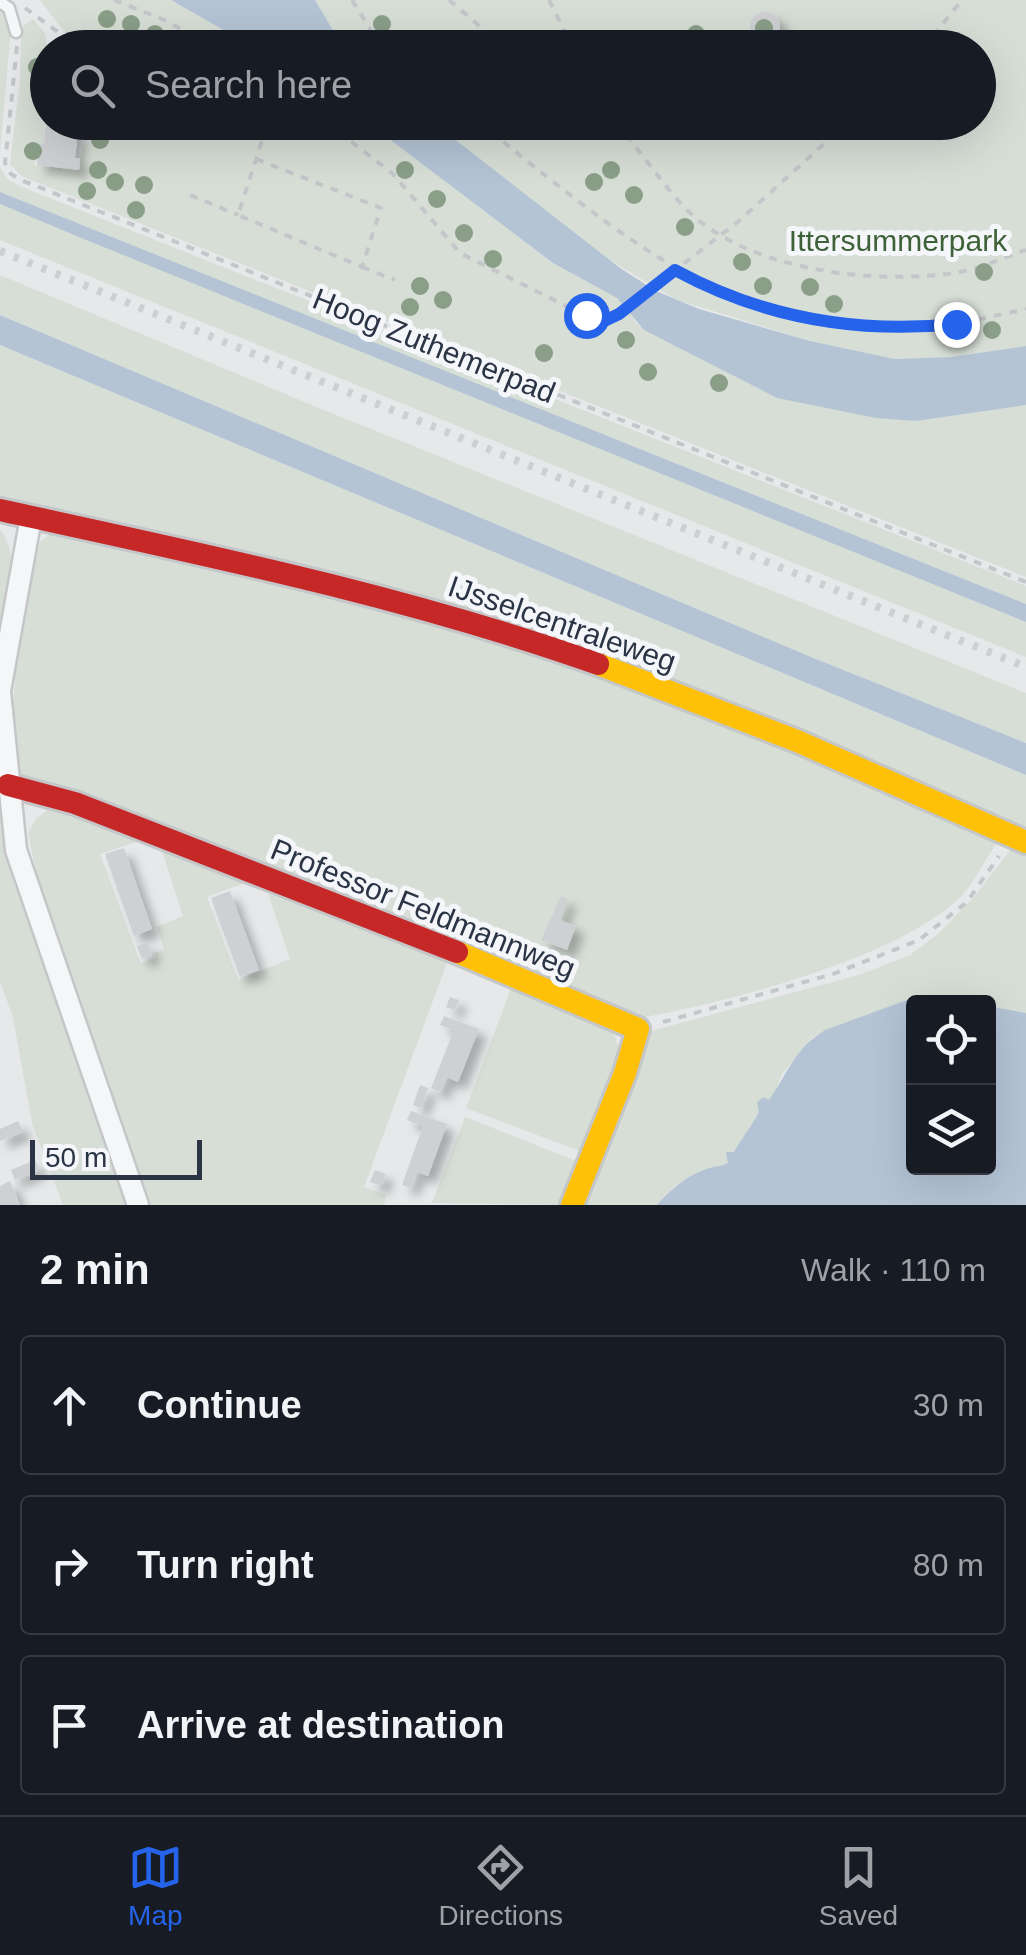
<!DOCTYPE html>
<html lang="en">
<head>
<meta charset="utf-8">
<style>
  body { margin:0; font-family:Arial,sans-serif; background:#20242c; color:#f1f3f6 }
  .controls { position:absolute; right:30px; bottom:30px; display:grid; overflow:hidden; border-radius:10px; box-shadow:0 10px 40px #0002 }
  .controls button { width:90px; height:90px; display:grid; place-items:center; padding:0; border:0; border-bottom:2px solid #363941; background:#171b24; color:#f1f3f6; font:50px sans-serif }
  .scale { position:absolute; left:30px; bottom:25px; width:172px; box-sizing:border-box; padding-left:10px; border:5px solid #2b3445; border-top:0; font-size:28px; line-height:35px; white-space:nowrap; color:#2b3445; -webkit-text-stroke:8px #f4f6f9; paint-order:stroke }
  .stop { position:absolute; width:30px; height:30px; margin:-22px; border:8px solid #2563eb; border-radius:50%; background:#fff }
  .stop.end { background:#2563eb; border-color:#fff; box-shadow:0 2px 10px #0008 }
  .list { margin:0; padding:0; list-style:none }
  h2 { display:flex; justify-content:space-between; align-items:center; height:130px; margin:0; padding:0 40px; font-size:42px }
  h2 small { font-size:32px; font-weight:400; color:#9ea1a6 }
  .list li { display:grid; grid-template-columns:65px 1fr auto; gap:30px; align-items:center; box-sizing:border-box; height:140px; margin:0 20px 20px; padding:0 20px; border:2px solid #363941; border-radius:10px }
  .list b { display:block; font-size:38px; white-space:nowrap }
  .list em { font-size:32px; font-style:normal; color:#9ea1a6 }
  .icon { flex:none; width:55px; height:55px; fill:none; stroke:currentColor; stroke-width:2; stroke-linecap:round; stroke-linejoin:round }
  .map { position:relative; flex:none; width:1026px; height:1205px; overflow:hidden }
  .search { position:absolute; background:#171b24; box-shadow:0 10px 40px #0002; left:30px; right:30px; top:30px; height:110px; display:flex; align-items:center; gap:25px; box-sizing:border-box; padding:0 35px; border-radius:55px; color:#9ea1a6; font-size:38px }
  .sheet { height:610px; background:#171b24 }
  nav { display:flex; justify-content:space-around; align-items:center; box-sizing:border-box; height:140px; border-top:2px solid #363941; background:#171b24; font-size:28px; color:#9ea1a6 }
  nav a { display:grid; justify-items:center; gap:5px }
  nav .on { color:#2563eb }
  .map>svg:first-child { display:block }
  .green { fill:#d6ded6 }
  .water { fill:#b4c4d5 }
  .building { fill:#ced0d3; filter:url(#shadow) }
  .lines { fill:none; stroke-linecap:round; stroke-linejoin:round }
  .lane-casing { stroke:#c4c6c8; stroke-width:15 }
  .street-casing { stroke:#c4c6c8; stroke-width:25 }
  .slow-casing { stroke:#c4c6c8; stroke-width:28 }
  .jam-casing { stroke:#c4c6c8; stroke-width:28 }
  .path { stroke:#c5c6ca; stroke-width:4; stroke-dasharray:8 8; stroke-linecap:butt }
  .lane { stroke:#f5f6f7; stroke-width:10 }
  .street { stroke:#f5f6f7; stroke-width:20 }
  .slow { stroke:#ffc107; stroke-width:22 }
  .jam { stroke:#c62828; stroke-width:22 }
  .rail { stroke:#cecfd2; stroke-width:8; stroke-dasharray:5 10; stroke-linecap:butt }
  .tree { fill:#8a9e88 }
  .route { stroke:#2563eb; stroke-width:12 }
  .labels { text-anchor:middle; stroke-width:10; stroke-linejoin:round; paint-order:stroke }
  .park-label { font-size:30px; fill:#3f6138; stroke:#f4f6f9 }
  .street-label { font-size:30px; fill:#2b3445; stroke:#f4f6f9 }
</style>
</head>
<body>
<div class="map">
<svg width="1026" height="1205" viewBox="0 0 1026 1205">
  <defs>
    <filter id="shadow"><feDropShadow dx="8" dy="8" stdDeviation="5" flood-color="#0004"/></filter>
  </defs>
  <rect width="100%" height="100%" fill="#e6e8ea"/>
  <g class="green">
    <polygon points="40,0 171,0 253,47 76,47"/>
    <polygon points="315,0 1026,0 1026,346 951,357 895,359 810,341 677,300 599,254 434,123 978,122 978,48 343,47"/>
    <polygon points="0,8 7,14 11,27 0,153"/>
    <polygon points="33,19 45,33 48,51 44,144 34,165 79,169 83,146 115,123 368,123 553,263 617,298 624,305 617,310 622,318 629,310 636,323 648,331 777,398 916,421 1026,405 1026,577 21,176 10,164 20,80 21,33 23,26"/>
    <polygon points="0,167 8,180 27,189 1026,586 1026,604 0,192"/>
    <polygon points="0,204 1026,622 1026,657 0,240"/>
    <polygon points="0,275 314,406 1026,693 1026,743 811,657 0,315"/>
    <polygon points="0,345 1026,775 1026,831 726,702 0,499"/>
    <path d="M0,530C24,560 6,601 0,636Z"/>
    <path d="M51,533L413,617L625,687L749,734L997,843C985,859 976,879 963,894C906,956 728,1002 645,1017L22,775L13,768C10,683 20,624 40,542Z"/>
    <polygon points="0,807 16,881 126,1205 63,1205 32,1123 13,1017 0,981"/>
    <polygon points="52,807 139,841 100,854 141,964 155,958 155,953 164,949 157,927 183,916 162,851 249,881 207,897 238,980 290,959 268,894 448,960 364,1187 386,1195 384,1205 149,1205 41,895 28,833 36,819"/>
    <polygon points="1011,849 1026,856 1026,1013 989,1006 988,1002 915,997 825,1030 811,1039 782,1074 776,1090 729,1163 676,1185 657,1205 580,1205 647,1032 859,975 910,955 938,934 974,897"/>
    <polygon points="512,986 613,1029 619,1050 582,1152 466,1108"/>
    <polygon points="465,1117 579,1162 562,1205 432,1203"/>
  </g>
  <g class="water">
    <polygon points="171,0 315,0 343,47 253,47"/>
    <polygon points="368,123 434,123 620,268 656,291 699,309 810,341 895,359 951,357 1026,346 1026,405 916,421 876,418 777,398 644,330 617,298 553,263"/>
    <polygon points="0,192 1026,604 1026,622 79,237 0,204"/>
    <polygon points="0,315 811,657 1026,743 1026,775 0,345"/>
    <path d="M915,997L961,1002H914V1168H988L989,1006L1026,1013V1205H657C670,1190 685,1177 704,1170C713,1166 720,1167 728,1163L726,1152H734C743,1136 752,1126 759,1112L757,1102L764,1097L769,1100C789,1072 792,1051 825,1030Z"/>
  </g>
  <g class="building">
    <circle cx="765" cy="27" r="15"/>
    <polygon points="46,122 79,122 75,158 80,158 79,170 37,165 39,144 44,144"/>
    <polygon points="124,848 152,929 134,936 105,854"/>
    <polygon points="230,891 259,970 240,977 211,898"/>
    <polygon points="561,896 568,899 560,920 576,926 567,950 541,940"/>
    <polygon points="148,942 152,956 142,959 137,946"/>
    <polygon points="450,997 459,1000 455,1010 446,1007"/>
    <polygon points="444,1016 479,1029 458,1082 447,1077 441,1092 431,1088 454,1030 440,1025"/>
    <polygon points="420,1085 428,1088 421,1108 413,1105"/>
    <polygon points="411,1111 447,1124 428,1176 417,1172 411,1188 402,1185 423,1126 407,1120"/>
    <polygon points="18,1121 23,1132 0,1141 0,1129"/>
    <polygon points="35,1160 39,1170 15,1180 11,1170"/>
    <polygon points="375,1170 386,1174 381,1186 370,1182"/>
    <polygon points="10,1181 20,1205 0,1205 0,1186"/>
  </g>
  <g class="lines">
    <defs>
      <polyline id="lane" points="0,2 9,8 16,32"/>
      <polyline id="street" points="31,517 0,691 16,850 138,1205"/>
      <g id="slow">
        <polyline points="598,664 797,741 1026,842"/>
        <polyline points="457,952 638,1029 625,1073 572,1205"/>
      </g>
      <g id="jam">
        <path d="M0,510C201,554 403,595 598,664"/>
        <polyline points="8,785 75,803 457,952"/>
      </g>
    </defs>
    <use href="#lane" class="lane-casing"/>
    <use href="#street" class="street-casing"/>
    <use href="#slow" class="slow-casing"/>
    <use href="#jam" class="jam-casing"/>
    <g class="path">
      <polyline points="114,0 167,21 212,48"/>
      <polyline points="352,0 382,48"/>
      <polyline points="449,0 497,41"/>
      <polyline points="549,0 573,48"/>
      <polyline points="25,8 69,40 73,48"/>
      <polyline points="17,46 5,163 11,174 21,180 1026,582"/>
      <polyline points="923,48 962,0"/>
      <polyline points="326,122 393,174 460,253 600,323 619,314 740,220 848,122"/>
      <path d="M478,122C612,227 730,339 914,328C952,326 989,317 1026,309"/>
      <path d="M617,122C639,150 660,181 684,207C745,271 877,286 960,272C982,268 1005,257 1026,250"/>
      <polyline points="84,142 87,122"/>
      <polyline points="256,159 381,208 362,267 238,215 268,122"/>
      <polyline points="190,195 238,215"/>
      <polyline points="362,267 395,280"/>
      <polyline points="663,1022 833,974 919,940 967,902 999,856"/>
    </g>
    <use href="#lane" class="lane"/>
    <use href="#street" class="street"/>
    <use href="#slow" class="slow"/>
    <use href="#jam" class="jam"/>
    <polyline class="rail" points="0,251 1026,667"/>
  </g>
  <g class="tree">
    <circle cx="107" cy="19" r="9"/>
    <circle cx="131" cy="24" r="9"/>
    <circle cx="382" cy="24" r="9"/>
    <circle cx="764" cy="28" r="9"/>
    <circle cx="155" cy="34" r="9"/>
    <circle cx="696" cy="34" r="9"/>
    <circle cx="37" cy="67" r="9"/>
    <circle cx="100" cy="140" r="9"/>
    <circle cx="33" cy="151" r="9"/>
    <circle cx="98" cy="170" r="9"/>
    <circle cx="405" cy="170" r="9"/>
    <circle cx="611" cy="170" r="9"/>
    <circle cx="115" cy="182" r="9"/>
    <circle cx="594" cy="182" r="9"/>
    <circle cx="144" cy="185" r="9"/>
    <circle cx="87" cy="191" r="9"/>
    <circle cx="634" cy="195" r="9"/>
    <circle cx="437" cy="199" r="9"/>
    <circle cx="136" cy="210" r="9"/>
    <circle cx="685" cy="227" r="9"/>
    <circle cx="464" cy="233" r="9"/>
    <circle cx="493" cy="259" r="9"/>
    <circle cx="742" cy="262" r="9"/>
    <circle cx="984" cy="272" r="9"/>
    <circle cx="420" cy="286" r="9"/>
    <circle cx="763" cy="286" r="9"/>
    <circle cx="810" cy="287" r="9"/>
    <circle cx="443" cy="300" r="9"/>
    <circle cx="834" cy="304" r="9"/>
    <circle cx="410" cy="307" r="9"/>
    <circle cx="992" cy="330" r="9"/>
    <circle cx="626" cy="340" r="9"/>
    <circle cx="544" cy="353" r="9"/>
    <circle cx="648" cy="372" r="9"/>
    <circle cx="719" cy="383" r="9"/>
  </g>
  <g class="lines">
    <path class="route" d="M586,315L600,323L619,314L675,270C763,318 857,334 956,324"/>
  </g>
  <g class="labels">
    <g class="park-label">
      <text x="898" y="251">Ittersummerpark</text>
    </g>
    <g class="street-label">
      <text transform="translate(434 346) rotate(22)" y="10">Hoog Zuthemerpad</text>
      <text transform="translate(562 624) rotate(19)" y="10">IJsselcentraleweg</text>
      <text transform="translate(423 909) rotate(22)" y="10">Professor Feldmannweg</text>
    </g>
  </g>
</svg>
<div class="controls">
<button><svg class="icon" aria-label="locate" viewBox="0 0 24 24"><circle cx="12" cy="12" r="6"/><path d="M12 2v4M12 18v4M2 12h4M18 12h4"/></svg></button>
<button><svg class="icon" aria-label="layers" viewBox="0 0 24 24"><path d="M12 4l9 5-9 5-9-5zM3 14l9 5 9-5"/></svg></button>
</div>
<div class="scale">50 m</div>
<div class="stop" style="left:586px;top:315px"></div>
<div class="stop end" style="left:956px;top:324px"></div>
<div class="search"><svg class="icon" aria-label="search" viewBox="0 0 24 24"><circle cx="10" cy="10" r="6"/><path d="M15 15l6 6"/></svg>Search here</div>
</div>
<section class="sheet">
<h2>2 min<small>Walk · 110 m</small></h2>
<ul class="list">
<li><svg class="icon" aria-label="ahead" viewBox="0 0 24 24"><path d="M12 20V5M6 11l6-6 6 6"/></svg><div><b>Continue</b></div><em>30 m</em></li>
<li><svg class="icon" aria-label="right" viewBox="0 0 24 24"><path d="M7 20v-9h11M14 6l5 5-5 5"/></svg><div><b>Turn right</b></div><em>80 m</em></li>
<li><svg class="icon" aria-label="arrive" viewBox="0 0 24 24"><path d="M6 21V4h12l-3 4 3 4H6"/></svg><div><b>Arrive at destination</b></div></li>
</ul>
</section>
<nav>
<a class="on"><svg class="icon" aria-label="map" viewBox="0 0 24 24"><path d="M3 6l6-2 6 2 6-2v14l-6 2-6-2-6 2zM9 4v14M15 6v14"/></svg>Map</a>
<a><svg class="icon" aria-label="directions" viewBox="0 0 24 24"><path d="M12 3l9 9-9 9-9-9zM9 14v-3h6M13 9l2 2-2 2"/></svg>Directions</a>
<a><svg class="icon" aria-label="saved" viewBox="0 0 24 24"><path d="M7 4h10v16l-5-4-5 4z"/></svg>Saved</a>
</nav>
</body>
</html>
